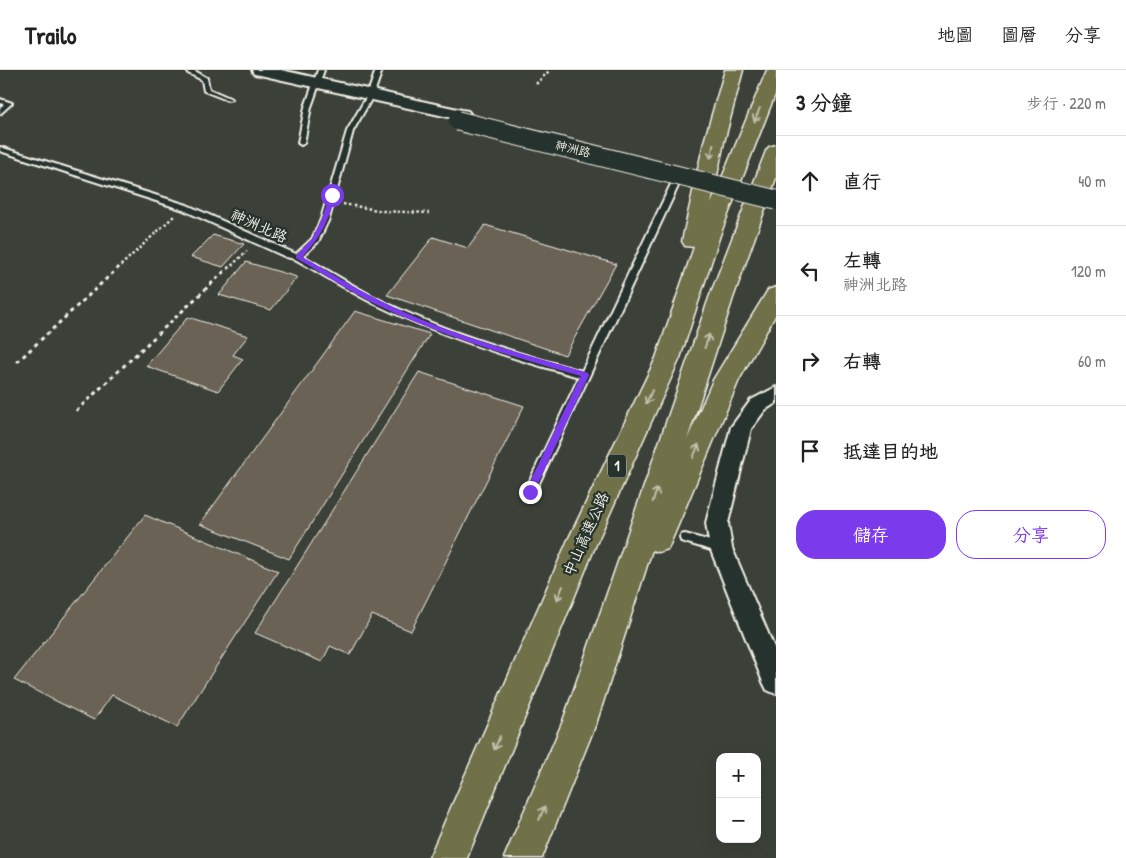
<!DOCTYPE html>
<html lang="zh-TW">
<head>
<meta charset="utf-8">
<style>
  body { margin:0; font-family:"Patrick Hand","LXGW WenKai TC",sans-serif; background:#f6f6f6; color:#222 }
  .controls { position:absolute; right:15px; bottom:15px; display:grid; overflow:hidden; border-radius:10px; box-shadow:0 5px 20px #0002 }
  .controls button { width:45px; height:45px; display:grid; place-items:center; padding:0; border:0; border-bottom:1px solid #e0e0e0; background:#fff; color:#222; font:25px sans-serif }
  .stop { position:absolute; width:15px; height:15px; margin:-11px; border:4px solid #7c3aed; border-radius:50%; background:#fff }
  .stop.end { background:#7c3aed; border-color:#fff; box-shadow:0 1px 5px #0008 }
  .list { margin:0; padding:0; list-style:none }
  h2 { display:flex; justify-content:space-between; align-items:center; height:65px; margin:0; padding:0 20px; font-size:21px }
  h2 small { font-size:16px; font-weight:400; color:#767676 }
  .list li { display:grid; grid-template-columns:32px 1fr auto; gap:15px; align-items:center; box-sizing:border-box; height:90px; padding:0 20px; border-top:1px solid #e0e0e0 }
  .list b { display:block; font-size:19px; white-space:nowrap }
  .list p { margin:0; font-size:16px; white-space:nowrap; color:#767676 }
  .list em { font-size:16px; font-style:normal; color:#767676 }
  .actions { display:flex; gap:10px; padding:15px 20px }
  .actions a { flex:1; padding:11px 0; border:1px solid #7c3aed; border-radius:20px; text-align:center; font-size:18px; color:#7c3aed }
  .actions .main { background:#7c3aed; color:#fff }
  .icon { flex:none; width:28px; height:28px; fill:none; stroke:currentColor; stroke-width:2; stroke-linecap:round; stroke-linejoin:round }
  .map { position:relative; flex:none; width:776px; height:788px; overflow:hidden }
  header { display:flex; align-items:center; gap:30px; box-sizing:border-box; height:70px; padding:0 25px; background:#fff; border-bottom:1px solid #e0e0e0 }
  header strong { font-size:24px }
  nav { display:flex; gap:28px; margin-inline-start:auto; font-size:18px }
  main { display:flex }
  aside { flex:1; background:#fff }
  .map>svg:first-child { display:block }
  .building { fill:#6b6354; stroke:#f4f1e8 }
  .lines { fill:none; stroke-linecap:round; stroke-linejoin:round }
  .service-casing { stroke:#f4f1e8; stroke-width:4 }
  .minor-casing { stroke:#f4f1e8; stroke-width:4 }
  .tertiary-casing { stroke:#f4f1e8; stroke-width:4 }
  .motorway-casing { stroke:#f4f1e8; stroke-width:3 }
  .path-far1 { stroke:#f4f1e8; stroke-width:2.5; stroke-dasharray:2.5 2.5; stroke-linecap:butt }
  .path { stroke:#f4f1e8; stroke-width:3; stroke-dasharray:4 4; stroke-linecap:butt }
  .service { fill:#26332d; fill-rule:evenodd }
  .minor { fill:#26332d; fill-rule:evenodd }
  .tertiary { fill:#26332d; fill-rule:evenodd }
  .motorway { fill:#6f714a; fill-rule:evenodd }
  .tertiary-bridge-casing { stroke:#f4f1e8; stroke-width:21; stroke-linecap:butt }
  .tertiary-bridge { stroke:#26332d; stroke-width:19 }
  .oneway { stroke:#bfbea9 }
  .route { fill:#7c3aed }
  .labels { text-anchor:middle; stroke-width:4.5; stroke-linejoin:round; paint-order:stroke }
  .far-street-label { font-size:12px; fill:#f4f1e8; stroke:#26332d }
  .shield { fill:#26332d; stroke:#b6b8b0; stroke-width:1 }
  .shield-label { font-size:14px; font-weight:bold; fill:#f4f1e8 }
  .street-label { font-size:15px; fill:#f4f1e8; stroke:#26332d }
</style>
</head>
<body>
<header>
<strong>Trailo</strong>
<nav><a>地圖</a><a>圖層</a><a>分享</a></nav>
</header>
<main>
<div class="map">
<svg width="776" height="788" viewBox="0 0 776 788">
  <rect width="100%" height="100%" fill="#3b4139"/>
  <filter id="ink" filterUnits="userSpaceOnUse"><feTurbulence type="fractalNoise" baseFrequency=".02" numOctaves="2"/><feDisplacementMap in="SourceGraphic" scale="10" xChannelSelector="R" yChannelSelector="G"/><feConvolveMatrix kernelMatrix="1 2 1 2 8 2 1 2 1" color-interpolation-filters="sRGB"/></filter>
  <g filter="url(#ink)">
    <g class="building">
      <polygon points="485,155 616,194 565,285 387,225 433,167 468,178"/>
      <polygon points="213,165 244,174 223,197 191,187"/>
      <polygon points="246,192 297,207 271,240 219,225"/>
      <polygon points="355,241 430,264 289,489 200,454"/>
      <polygon points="188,247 248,266 233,285 243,289 218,321 146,296"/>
      <polygon points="419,302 524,336 411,561 372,545 350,585 330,576 322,592 255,563"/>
      <polygon points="145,445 278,501 177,657 112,625 94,650 14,610"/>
    </g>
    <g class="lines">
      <defs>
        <g id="service">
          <polygon points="187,0 193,0 207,8 209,19 232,29 227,30 204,21 202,10 188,3"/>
          <polygon points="318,0 324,0 311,37 304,73 301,75 298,73 305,37"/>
          <path d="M376,0H382L373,26L353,61L329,149L318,172L303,186C329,201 354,217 380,230C444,262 513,282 582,301L672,112L676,110L680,112L534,424H526L525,421L579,307C509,288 440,266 375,234C348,221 322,204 295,189L286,187L181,139L0,81V77L187,135L296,184L312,169L321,149L347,61L367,26Z"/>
          <polygon points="0,29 12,33 0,44 0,38 4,34 0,33"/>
          <polygon points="685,464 725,475 726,478 725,481 721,483 681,471 680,468 681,465"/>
        </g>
        <polygon id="minor" points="776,317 776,333 765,340 751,359 728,453 732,478 776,582 776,624 767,620 763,612 710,478 706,453 731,357 751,330"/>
        <polygon id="tertiary" points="252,0 281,0 462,40 468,41 471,45 468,49 462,50 260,5 254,4"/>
        <g id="motorway">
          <polygon points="725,0 743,0 724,72 711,134 767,0 776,0 776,22 720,165 680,288 597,472 467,788 429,788 567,472 656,288 694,177 685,176 682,171 704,72"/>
          <polygon points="776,75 776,108 733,228 687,370 713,310 768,220 776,217 776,244 739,310 668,479 658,482 652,480 597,651 542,788 504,788 563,651 709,228 766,81 769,77"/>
        </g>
      </defs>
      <use href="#service" class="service-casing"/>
      <use href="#minor" class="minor-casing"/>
      <use href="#tertiary" class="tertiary-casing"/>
      <use href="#motorway" class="motorway-casing"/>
      <g class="path-far1">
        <polyline points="536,14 550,0"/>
        <polyline points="343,134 383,141 429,143"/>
        <polyline points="117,199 174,146"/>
        <polyline points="228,199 247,181"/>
      </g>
      <g class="path">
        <polyline points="17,292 119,197"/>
        <polyline points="76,341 229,197"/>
      </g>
      <use href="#service" class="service"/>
      <use href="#minor" class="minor"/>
      <use href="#tertiary" class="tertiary"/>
      <use href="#motorway" class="motorway"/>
      <defs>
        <polyline id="tertiary-bridge" points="458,51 776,130"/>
      </defs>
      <use href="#tertiary-bridge" class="tertiary-bridge-casing"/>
      <use href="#tertiary-bridge" class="tertiary-bridge"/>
    </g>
    <defs><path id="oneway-shaft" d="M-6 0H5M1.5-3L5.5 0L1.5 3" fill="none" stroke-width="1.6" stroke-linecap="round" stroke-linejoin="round" transform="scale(1.25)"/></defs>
    <g class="oneway">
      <use href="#oneway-shaft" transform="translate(757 45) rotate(112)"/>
      <use href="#oneway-shaft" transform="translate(712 81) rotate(102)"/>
      <use href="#oneway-shaft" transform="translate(707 271) rotate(-71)"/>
      <use href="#oneway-shaft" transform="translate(649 327) rotate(115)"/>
      <use href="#oneway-shaft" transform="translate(696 381) rotate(-67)"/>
      <use href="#oneway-shaft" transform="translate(655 425) rotate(-71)"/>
      <use href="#oneway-shaft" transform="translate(560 523) rotate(113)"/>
      <use href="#oneway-shaft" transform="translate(497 673) rotate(113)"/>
      <use href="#oneway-shaft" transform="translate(542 743) rotate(-68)"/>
    </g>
  </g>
  <path class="route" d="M330,124L336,125C327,152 322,166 302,187C331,203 359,221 389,235C452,266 521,283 588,303L589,305L533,424H527L525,422L581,306C515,287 448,268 386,239C355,225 326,205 296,188V186L312,169L322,149Z"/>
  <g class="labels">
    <g class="far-street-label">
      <text transform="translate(573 79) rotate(14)" y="4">神洲路</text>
    </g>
    <rect class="shield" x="608" y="384.5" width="18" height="23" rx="4"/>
    <g class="shield-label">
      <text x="617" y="401">1</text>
    </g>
    <g class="street-label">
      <text transform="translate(259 156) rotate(24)" y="5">神洲北路</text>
      <text transform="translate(586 464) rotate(-66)" y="5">中山高速公路</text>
    </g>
  </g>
</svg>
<div class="controls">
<button>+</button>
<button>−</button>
</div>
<div class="stop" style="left:332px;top:125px"></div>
<div class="stop end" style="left:530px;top:422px"></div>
</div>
<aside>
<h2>3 分鐘<small>步行 · 220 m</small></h2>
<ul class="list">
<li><svg class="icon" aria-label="ahead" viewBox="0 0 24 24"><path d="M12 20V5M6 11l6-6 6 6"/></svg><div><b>直行</b></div><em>40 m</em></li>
<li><svg class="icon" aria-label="left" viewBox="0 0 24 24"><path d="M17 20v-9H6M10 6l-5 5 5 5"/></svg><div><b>左轉</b><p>神洲北路</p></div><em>120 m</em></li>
<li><svg class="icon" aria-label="right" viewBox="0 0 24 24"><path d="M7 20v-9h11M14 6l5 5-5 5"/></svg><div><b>右轉</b></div><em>60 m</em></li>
<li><svg class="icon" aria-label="arrive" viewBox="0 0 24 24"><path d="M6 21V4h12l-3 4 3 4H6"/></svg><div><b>抵達目的地</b></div></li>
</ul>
<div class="actions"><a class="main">儲存</a><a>分享</a></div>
</aside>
</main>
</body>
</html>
